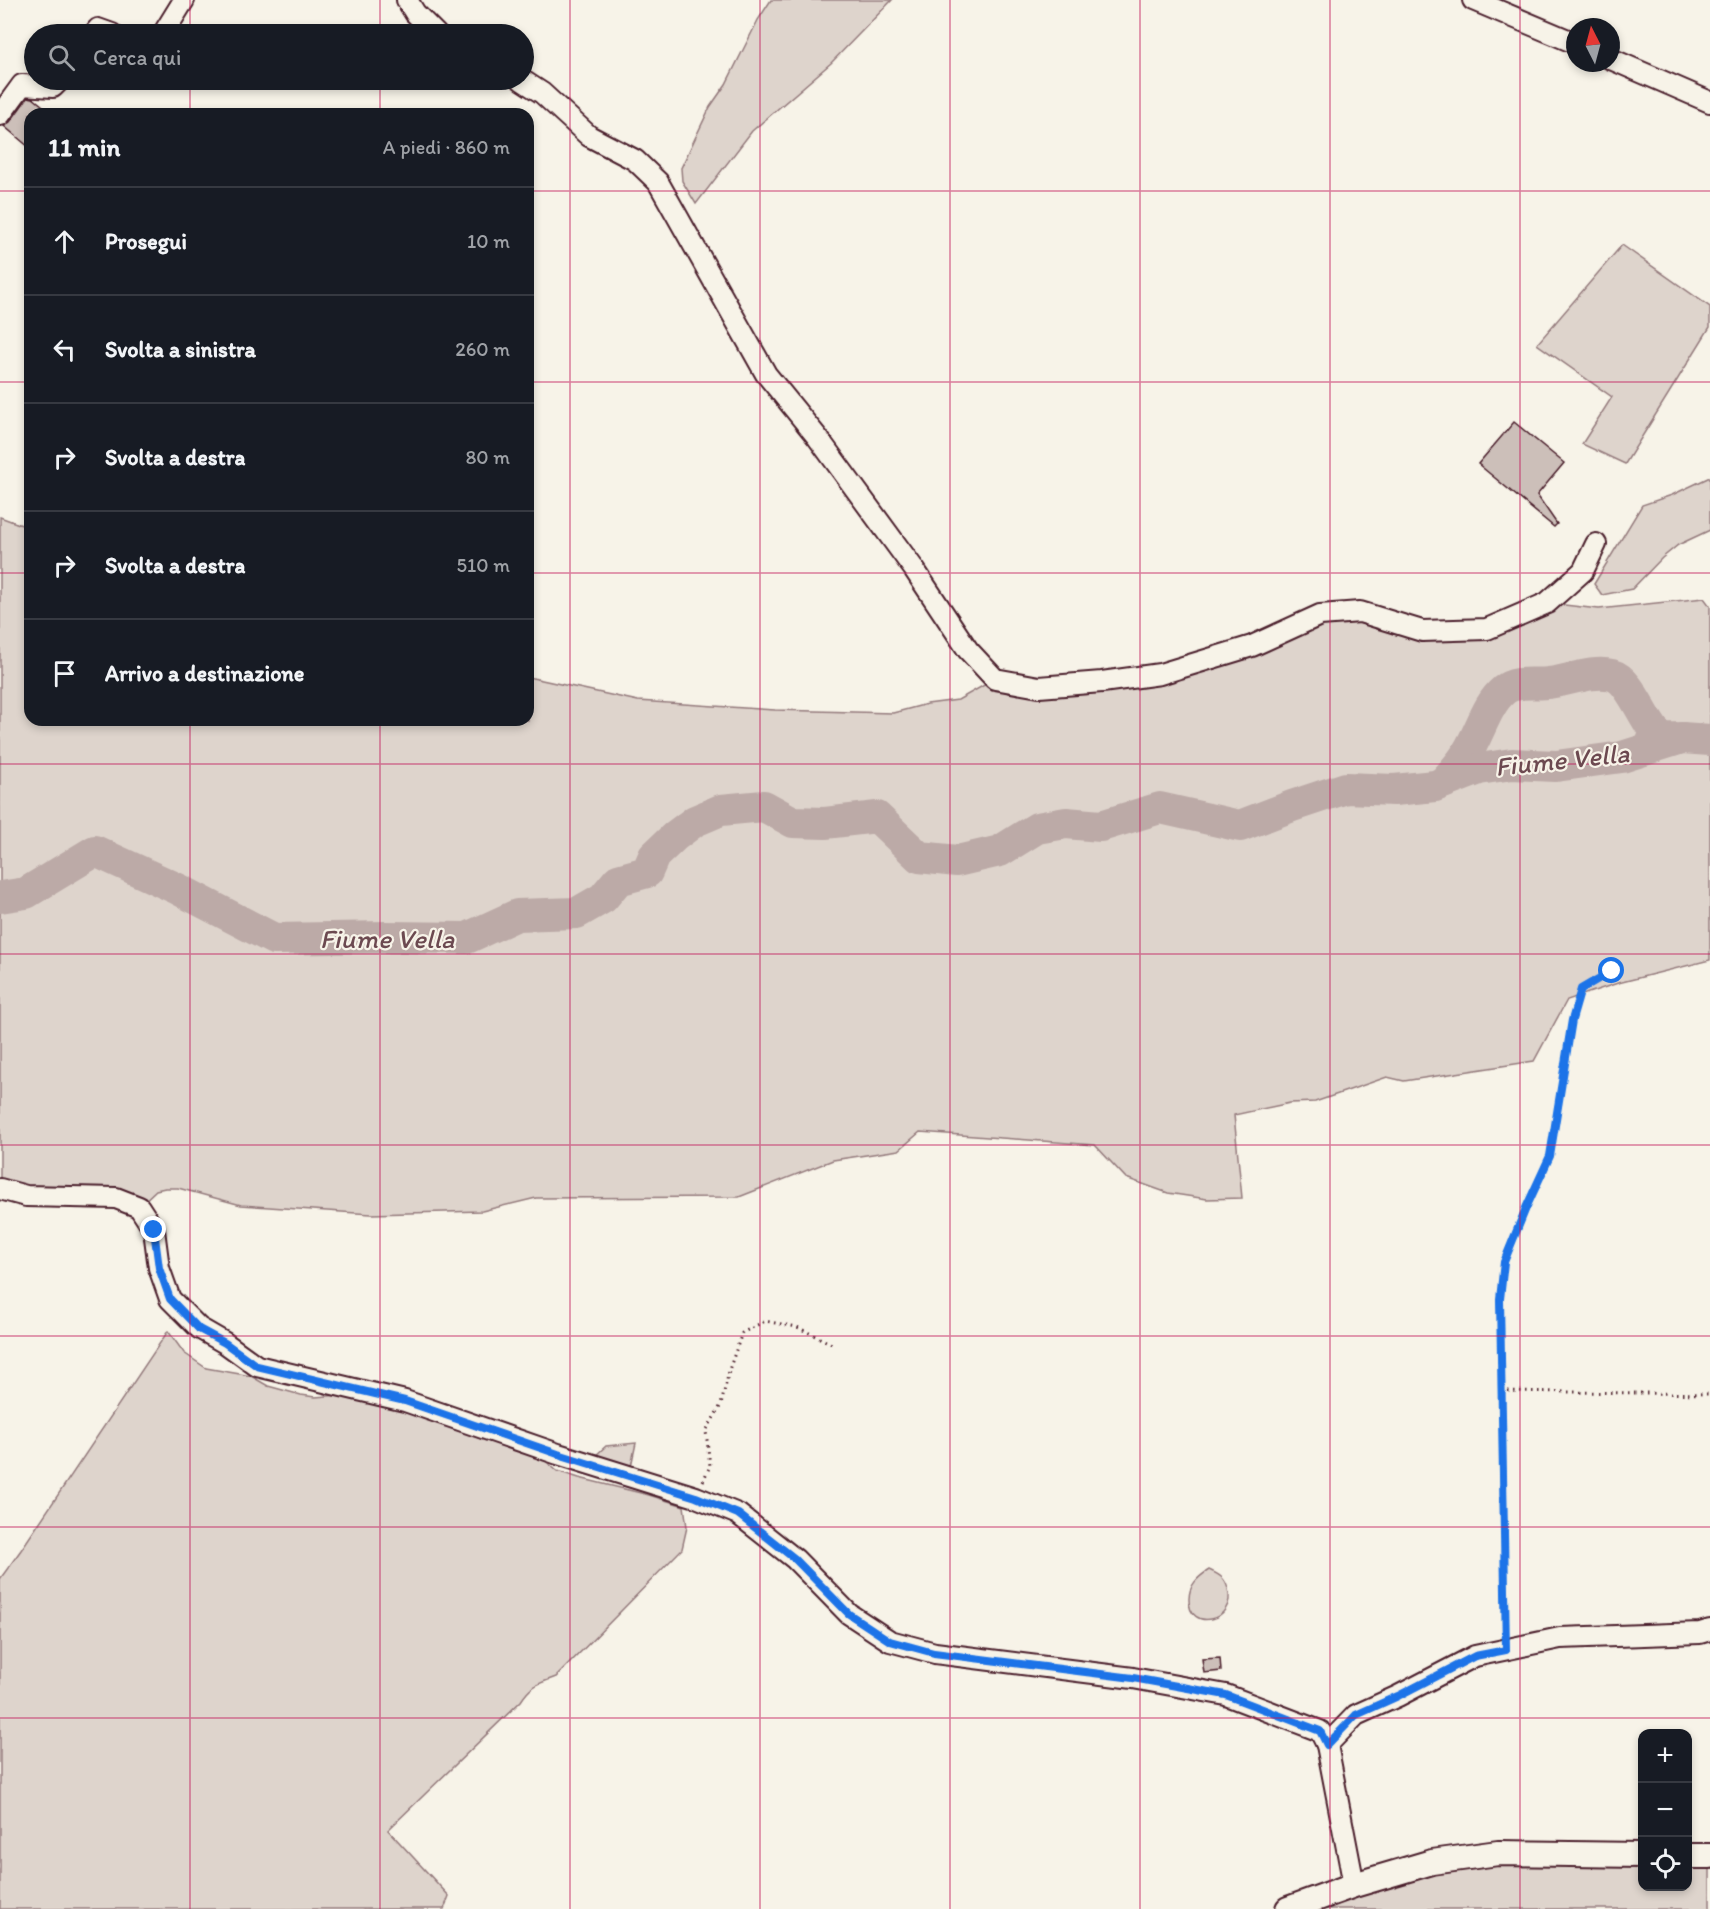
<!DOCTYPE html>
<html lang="it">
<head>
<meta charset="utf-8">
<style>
  body { margin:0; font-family:Itim,sans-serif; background:#242831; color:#f1f3f6 }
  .controls { position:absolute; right:18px; bottom:18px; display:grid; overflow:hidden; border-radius:12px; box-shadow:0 3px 9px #0003 }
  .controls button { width:54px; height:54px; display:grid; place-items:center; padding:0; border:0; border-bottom:2px solid #363941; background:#171b24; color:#f1f3f6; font:30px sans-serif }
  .compass { position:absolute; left:1566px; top:18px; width:54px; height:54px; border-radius:50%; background:#171b24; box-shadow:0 3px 9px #0003; rotate:354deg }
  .stop { position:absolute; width:18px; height:18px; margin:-14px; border:4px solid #1a73e8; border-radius:50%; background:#fff }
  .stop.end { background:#1a73e8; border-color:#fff; box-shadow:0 2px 6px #0008 }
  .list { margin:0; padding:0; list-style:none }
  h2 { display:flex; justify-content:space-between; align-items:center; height:78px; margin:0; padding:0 24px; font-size:26px }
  h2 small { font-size:20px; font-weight:400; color:#9ea1a6 }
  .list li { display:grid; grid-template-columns:39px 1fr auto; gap:18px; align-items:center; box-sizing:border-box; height:108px; padding:0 24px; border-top:2px solid #363941 }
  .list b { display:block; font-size:22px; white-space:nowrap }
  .list em { font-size:20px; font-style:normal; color:#9ea1a6 }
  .icon { flex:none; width:33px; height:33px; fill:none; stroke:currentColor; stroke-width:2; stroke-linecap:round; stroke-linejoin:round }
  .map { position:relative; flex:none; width:1710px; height:1909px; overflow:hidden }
  .search { position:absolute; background:#171b24; box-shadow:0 3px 9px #0003; left:24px; top:24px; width:510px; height:66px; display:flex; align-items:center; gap:15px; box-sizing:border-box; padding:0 21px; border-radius:33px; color:#9ea1a6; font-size:22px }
  .panel { position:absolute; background:#171b24; box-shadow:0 3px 9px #0003; left:24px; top:108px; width:510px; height:618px; border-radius:18px }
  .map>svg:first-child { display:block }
  .green { fill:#ded4cc; stroke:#947a7c; stroke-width:1.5 }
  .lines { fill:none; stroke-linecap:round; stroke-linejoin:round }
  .river { stroke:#bcaaa7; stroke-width:32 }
  .building { fill:#ccbfb9; stroke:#4a1f2b; stroke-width:1.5 }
  .minor-casing { stroke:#4a1f2b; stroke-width:24 }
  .major-casing { stroke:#4a1f2b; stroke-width:28 }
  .path { stroke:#4a1f2b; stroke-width:3; stroke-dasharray:1.5 4.5; stroke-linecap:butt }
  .minor { stroke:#f7f3e8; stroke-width:20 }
  .major { stroke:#f7f3e8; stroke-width:24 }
  .route { stroke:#1a73e8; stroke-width:8 }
  .grid { fill:none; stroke:#c2185b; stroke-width:1.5; stroke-opacity:0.55 }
  .labels { text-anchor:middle; stroke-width:4.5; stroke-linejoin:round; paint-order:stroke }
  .water-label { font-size:27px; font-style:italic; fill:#6c4950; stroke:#f7f3e8 }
</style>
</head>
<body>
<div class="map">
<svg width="1710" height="1909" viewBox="0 0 1710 1909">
  <rect width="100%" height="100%" fill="#f7f3e8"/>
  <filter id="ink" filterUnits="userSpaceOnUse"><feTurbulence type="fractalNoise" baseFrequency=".0167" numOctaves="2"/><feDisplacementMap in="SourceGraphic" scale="12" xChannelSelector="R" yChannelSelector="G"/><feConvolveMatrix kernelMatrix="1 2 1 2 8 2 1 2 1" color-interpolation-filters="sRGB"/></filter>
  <g filter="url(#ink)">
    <g class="green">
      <polygon points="771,0 892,0 831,63 752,131 696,204 682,181 681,168 710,107 726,84 758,20"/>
      <polygon points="1622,245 1710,307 1710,327 1625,464 1582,444 1612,397 1537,344"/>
      <polygon points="1710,477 1710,530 1678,545 1662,558 1632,589 1602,595 1594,584 1642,505 1672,495"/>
      <polygon points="0,517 30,528 30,720 528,720 528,677 638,701 775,710 893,713 927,704 958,700 995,679 1102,682 1320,615 1422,631 1487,629 1547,603 1599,609 1704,598 1710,606 1710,960 1618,983 1567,1000 1534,1061 1404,1081 1387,1077 1315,1102 1290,1103 1234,1115 1242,1198 1207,1199 1168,1193 1126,1178 1095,1145 920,1132 899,1150 833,1160 739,1197 536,1198 482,1211 371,1214 241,1205 178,1188 165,1188 156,1190 139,1206 0,1189"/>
      <path d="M168,1331L184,1353L206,1368L251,1376L268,1386L301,1395L315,1397L353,1394L541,1457L557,1471L579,1478L649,1495L684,1506L687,1527L682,1549L556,1677C538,1684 531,1685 521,1701L388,1830L449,1896L444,1909H0V1579L21,1550Z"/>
      <polygon points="636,1443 630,1471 594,1457 606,1446"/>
      <path d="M1209,1570C1220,1575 1225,1578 1228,1589C1237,1621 1188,1633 1189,1599C1189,1585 1198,1577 1209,1570Z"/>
      <polygon points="1642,1855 1642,1886 1688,1886 1688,1856 1710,1856 1710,1909 1289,1909 1432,1862"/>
    </g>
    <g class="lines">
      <g class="river">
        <path d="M1444,782C1452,772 1461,764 1467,753C1480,733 1486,705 1504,690C1516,680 1534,685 1548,683C1568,681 1592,670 1612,675C1633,680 1646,731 1663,737C1668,739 1676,738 1682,738"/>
        <polyline points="0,897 26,893 95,851 178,889 274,939 386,937 467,938 517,915 577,913 603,898 618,880 647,872 654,856 675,836 695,821 721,810 764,806 793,822 825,823 877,817 919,857 957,861 1000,851 1037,828 1066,823 1101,826 1160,808 1240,826 1292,806 1346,788 1394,790 1435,786 1479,769 1512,764 1556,766 1622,757 1682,738 1710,740"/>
      </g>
    </g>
    <g class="building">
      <polygon points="28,97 33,98 53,114 30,114 30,148 4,126 10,122"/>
      <polygon points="1514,422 1564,463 1537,495 1557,524 1554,527 1478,464"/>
      <polygon points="1220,1658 1221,1671 1204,1673 1202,1659"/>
    </g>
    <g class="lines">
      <defs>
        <g id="minor">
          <polyline points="407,0 415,13 436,34"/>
          <polyline points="1473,0 1575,43"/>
          <polyline points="94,34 98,29 112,34"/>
          <polyline points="163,34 184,0"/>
          <polyline points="1611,59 1710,102"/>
          <polyline points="522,80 542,93 589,136 635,160 658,182 766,374 818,438 914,569 968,650 995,679 1039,687 1102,682 1160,674 1252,646 1320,615 1360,612 1422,631 1487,629 1547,603 1583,571 1596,544"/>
          <polyline points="0,115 22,85 53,87 60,80"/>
          <polyline points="0,1189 26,1196 116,1198 139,1207 154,1230 159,1268 170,1299 199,1328 225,1343 257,1366 405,1401 558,1454 696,1497 738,1514 795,1559 849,1614 890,1641 935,1653 1133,1678 1226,1695 1320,1731 1327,1745 1354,1885"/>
          <polyline points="1327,1745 1356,1715 1398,1696 1475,1656 1560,1638 1700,1633 1710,1630"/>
        </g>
        <g id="major">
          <polyline points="1688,1856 1710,1856"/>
          <polyline points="1288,1909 1354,1885 1432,1862 1498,1853 1642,1855"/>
        </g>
      </defs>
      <use href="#minor" class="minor-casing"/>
      <use href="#major" class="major-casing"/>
      <g class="path">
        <polyline points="1502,1391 1710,1394"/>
        <polyline points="703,1481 710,1466 706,1431 721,1405 730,1367 742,1333 765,1321 797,1327 832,1344"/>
        <polyline points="1506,1631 1500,1299 1504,1261 1526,1207 1550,1156 1572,1020 1581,989 1612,971"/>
      </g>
      <use href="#minor" class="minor"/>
      <use href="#major" class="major"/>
    </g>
  </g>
  <g class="lines" filter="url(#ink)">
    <polyline class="route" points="154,1230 159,1268 170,1299 199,1329 225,1343 257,1366 405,1401 558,1454 696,1497 738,1514 795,1559 849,1614 890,1641 934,1653 1133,1678 1226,1695 1320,1731 1327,1745 1356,1715 1398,1696 1475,1656 1506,1650 1500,1299 1504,1262 1526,1208 1550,1156 1572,1020 1581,989 1612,971"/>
  </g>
  <path class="grid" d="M190,0V34M380,0V34M570,0V1909M760,0V1909M950,0V1909M1140,0V1909M1330,0V1909M1520,0V1909M190,80V114M380,80V114M0,191H30M528,191H1710M0,382H30M528,382H1710M0,573H30M528,573H1710M190,720V1909M380,720V1909M0,764H1710M0,954H1710M0,1145H1710M0,1336H1710M0,1527H1710M0,1718H1710"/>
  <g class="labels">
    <g class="water-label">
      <text transform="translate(1562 760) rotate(-6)" y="9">Fiume Vella</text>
      <text x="387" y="948">Fiume Vella</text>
    </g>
  </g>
</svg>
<div class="controls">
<button>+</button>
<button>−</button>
<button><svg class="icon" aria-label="locate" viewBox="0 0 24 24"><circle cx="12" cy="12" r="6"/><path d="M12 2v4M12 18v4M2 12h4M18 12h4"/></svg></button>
</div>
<svg class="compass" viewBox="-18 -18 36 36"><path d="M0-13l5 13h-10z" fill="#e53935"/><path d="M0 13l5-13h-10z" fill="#9ea1a6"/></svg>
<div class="stop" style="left:1612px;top:971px"></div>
<div class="stop end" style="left:154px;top:1230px"></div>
<div class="search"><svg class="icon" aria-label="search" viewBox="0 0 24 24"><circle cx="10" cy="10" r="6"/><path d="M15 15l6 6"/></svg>Cerca qui</div>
<section class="panel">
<h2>11 min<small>A piedi · 860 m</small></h2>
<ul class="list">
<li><svg class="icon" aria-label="ahead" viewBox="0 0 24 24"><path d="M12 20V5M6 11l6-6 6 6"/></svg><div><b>Prosegui</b></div><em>10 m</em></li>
<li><svg class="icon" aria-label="left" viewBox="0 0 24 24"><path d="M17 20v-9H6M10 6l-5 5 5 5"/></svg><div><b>Svolta a sinistra</b></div><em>260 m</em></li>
<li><svg class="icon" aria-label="right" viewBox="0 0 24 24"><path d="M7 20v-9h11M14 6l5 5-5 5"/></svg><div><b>Svolta a destra</b></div><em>80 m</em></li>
<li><svg class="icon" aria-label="right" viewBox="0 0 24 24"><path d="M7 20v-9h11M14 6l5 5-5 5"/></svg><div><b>Svolta a destra</b></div><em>510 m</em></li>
<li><svg class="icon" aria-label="arrive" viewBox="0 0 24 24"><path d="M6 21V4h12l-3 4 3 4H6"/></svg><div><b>Arrivo a destinazione</b></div></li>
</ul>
</section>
</div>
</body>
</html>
